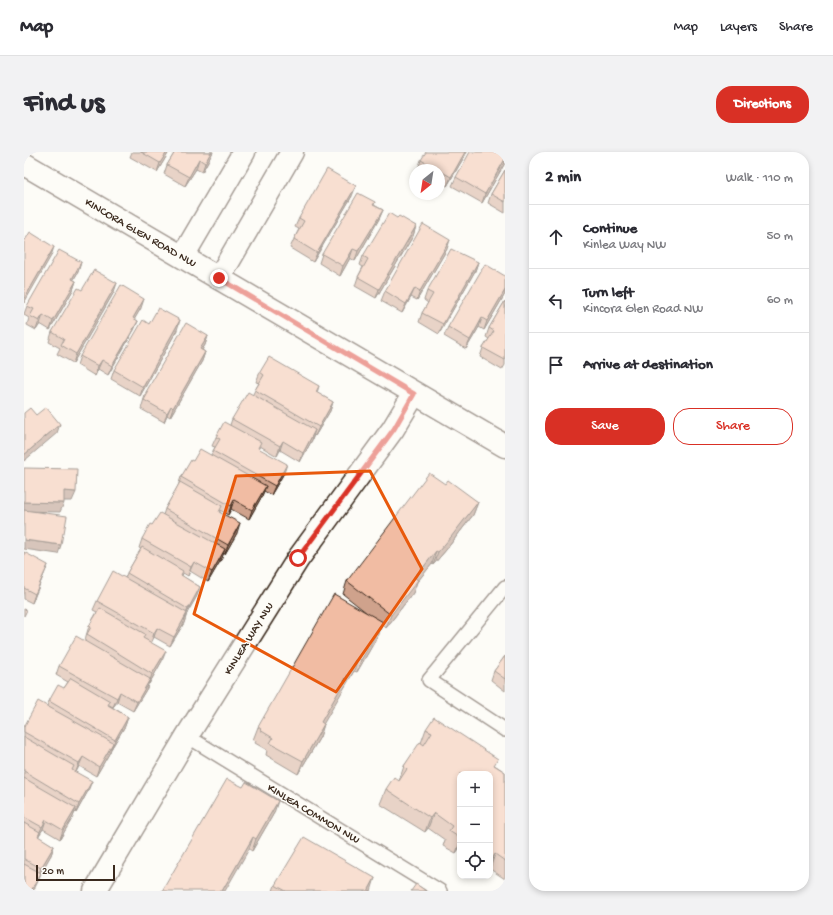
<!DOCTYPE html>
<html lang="en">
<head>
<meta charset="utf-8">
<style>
  body { margin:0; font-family:"Gochi Hand",sans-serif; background:#f2f2f3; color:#2b2b33 }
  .controls { position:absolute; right:12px; bottom:12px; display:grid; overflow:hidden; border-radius:8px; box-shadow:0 2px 6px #0003 }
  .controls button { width:36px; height:36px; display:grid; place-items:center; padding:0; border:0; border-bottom:1px solid #e1e1e2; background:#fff; color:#2b2b33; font:20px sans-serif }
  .compass { position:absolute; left:385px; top:12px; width:36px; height:36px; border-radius:50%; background:#fff; box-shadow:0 2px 6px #0003; rotate:210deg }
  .scale { position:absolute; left:12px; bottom:10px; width:79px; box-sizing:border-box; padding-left:4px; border:2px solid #3b2a1e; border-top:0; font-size:11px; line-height:14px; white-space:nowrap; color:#3b2a1e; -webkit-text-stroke:3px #fdfcf7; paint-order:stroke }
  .stop { position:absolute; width:12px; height:12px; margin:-9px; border:3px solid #d93025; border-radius:50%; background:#fff }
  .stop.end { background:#d93025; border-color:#fff; box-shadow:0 1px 4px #0008 }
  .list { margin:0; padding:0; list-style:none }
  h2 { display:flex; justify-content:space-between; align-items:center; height:52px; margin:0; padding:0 16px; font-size:17px }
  h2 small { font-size:13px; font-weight:400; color:#7c7c81 }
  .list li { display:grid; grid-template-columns:26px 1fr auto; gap:12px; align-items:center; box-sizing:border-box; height:64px; padding:0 16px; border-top:1px solid #e1e1e2 }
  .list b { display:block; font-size:15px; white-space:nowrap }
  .list p { margin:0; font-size:13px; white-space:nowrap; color:#7c7c81 }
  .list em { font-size:13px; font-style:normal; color:#7c7c81 }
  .actions { display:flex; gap:8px; padding:12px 16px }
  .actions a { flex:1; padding:9px 0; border:1px solid #d93025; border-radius:16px; text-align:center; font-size:14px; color:#d93025 }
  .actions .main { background:#d93025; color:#fff }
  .icon { flex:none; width:22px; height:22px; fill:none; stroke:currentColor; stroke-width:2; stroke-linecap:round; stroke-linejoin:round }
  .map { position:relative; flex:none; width:481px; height:739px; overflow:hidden; border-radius:16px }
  header { display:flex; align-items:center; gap:24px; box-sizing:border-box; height:56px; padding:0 20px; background:#fff; border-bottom:1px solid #e1e1e2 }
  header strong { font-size:19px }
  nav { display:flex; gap:22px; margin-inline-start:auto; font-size:14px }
  .intro { display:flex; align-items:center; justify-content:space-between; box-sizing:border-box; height:96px; padding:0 24px }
  h1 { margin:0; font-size:28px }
  .button { padding:10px 18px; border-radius:16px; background:#d93025; color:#fff; font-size:14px; font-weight:700 }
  main { display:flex; gap:24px; padding:0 24px }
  aside { flex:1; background:#fff; border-radius:16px; box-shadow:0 2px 6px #0003 }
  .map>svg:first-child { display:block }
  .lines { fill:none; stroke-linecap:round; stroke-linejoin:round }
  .service-casing { stroke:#3b2a1e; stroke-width:16 }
  .minor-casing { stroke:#3b2a1e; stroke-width:25 }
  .tertiary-casing { stroke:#3b2a1e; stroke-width:25 }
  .service { stroke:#fdfcf7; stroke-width:13 }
  .minor { stroke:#fdfcf7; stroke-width:22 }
  .tertiary { stroke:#fdfcf7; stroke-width:22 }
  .wall { fill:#cfa28c; stroke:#3b2a1e }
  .shaded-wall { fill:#a98472; stroke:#3b2a1e }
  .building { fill:#f1bca3; stroke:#3b2a1e }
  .route { stroke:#d93025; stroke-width:5 }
  .marked { fill:none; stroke:#e8590c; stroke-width:3; stroke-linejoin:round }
  .labels { text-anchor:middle; stroke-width:3; stroke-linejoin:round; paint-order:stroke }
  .street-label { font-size:12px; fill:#3b2a1e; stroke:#fdfcf7 }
</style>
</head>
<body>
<header>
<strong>Map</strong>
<nav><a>Map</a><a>Layers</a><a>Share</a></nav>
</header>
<div class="intro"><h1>Find us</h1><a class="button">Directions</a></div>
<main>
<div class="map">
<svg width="481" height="739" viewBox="0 0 481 739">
  <rect width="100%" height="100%" fill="#fdfcf7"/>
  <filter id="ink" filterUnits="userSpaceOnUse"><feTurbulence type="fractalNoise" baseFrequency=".025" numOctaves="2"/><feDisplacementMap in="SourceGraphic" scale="8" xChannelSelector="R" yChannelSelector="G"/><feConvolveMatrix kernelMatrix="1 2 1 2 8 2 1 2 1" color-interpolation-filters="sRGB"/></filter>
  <g filter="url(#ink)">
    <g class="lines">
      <defs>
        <g id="service">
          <polyline points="481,435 405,528 481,578"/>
          <polyline points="163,584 416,739"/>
        </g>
        <g id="minor">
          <polyline points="159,104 220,0"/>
          <polyline points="195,126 268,0"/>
          <polyline points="71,739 163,584 274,407 369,277 390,242"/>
        </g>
        <polyline id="tertiary" points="0,12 481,294"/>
      </defs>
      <use href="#service" class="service-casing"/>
      <use href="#minor" class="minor-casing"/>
      <use href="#tertiary" class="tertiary-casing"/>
      <use href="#service" class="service"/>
      <use href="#minor" class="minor"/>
      <use href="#tertiary" class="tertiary"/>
    </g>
    <g class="wall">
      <polygon points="108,0 145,0 133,20 106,5"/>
      <polygon points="151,0 189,0 178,20 172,17 161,34 140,22 143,13"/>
      <polygon points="443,0 423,34 415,29 415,18 396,18 394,17 397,8"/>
      <polygon points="481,0 481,11 458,51 428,34 432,25"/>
      <polygon points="481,18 481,61 464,51 467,42"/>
      <polygon points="328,44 289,110 266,96 270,87 275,77 271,75 275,66"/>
      <polygon points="351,50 350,53 359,58 355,67 331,109 326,106 316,124 295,111 298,102"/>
      <polygon points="373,66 392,74 389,84 352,146 331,134 334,125 339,115 336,113 339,104"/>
      <polygon points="423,97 393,148 387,145 378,161 357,149 361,139"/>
      <polygon points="57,110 54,120 49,128 52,129 49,138 26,178 16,172 12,178 3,173 5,166 0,163 0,162 3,154"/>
      <polygon points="454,110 451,119 415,182 395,170 398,161 404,151 400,148 403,139"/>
      <polygon points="481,124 481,142 460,178 455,175 442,197 420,184 424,175"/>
      <polygon points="58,138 90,140 49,211 33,202 36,196 25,190 28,180"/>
      <polygon points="481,149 481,213 478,218 456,205 459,196 465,187 462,185 465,176"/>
      <polygon points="117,156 110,167 114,169 110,178 84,223 74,217 71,224 53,213 56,204"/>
      <polygon points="125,172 153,178 116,244 87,227 90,218"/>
      <polygon points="184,184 181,193 178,198 181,200 178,209 146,265 143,263 140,270 117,257 122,240"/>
      <polygon points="236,220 295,234 293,241 309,250 306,259 291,284 290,283 288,288 276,310 256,298 253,304 236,294 235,296 260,321 247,343 240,339 238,344 225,367 207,357 204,363 196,358 196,360 213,381 201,402 199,402 198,406 184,430 166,419 164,424 159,421 158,424 176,435 173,444 163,461 160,471 146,494 130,485 127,491 138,509 125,532 124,531 123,536 109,559 93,550 89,555 85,553 104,565 101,574 87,597 87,596 86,600 72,624 55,614 52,620 64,639 52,661 51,660 49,665 36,687 19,677 14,685 30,694 27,703 16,721 17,721 13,731 9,739 0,739 0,575 23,554 25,549 40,536 44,530 32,523 35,514 61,489 62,484 65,474 73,460 69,458 73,449 101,426 103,421 117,397 115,396 118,387 128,373 139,363 141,357 154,334 157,325 169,309 187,303 191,295 188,294 192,285 206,273 208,267 229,242 231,238 235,231 232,230"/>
      <polygon points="421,332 454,350 449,363 422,398 409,413 408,412 393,430 389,441 362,476 358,472 355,482 333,520 330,519 299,571 300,572 296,585 274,622 242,603 243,598 231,591 232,589 229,588 234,575 343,461 319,442 323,429"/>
      <polygon points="0,400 20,422 8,451 0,447"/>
      <polygon points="481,504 481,539 467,528 470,519"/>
      <polygon points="402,577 472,614 481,620 481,727 466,717 466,622 436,622 436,697 435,697 432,701 419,694 421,688 404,676 401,680 356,652 362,637 375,629 380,614 397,591"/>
      <polygon points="250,661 228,699 225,697 138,739"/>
      <polygon points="251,733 347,739 249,739"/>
    </g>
    <g class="shaded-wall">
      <polygon points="143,0 145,0 133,20 136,11"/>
      <polygon points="187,0 189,0 178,20 181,11"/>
      <polygon points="441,0 443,0 423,34 427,25"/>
      <polygon points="175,7 172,17 161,34 165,25"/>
      <polygon points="481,7 481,11 458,51 461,42"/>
      <polygon points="332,34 328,44 289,110 293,101"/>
      <polygon points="359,58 355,67 331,109 334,99"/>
      <polygon points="392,74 389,84 352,146 355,137"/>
      <polygon points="426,88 423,97 393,148 396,139"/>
      <polygon points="30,95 27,104 0,151 0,147"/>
      <polygon points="329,97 326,106 316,124 319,114"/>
      <polygon points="57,110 54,120 45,136 48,127"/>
      <polygon points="454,110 451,119 415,182 419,172"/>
      <polygon points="52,129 49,138 26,178 29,169"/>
      <polygon points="93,131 90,140 49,211 52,202"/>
      <polygon points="391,136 387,145 378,161 382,152"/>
      <polygon points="481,138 481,142 460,178 463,169"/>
      <polygon points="120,147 117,156 106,175 109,166"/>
      <polygon points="19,163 16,172 12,178 15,169"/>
      <polygon points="458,166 455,175 442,197 446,188"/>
      <polygon points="156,168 153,178 116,244 119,235"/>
      <polygon points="114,169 110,178 84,223 88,214"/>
      <polygon points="184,184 181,193 173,206 176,197"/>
      <polygon points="181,200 178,209 146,265 149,256"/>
      <polygon points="78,208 74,217 71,224 74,214"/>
      <polygon points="309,250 306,259 291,284 295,275"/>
      <polygon points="147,254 143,263 140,270 143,261"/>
      <polygon points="36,272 33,281 0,309 0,303"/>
      <polygon points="291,278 288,288 276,310 279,301"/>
      <polygon points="259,289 256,298 253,304 256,294"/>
      <polygon points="263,312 260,321 247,343 251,334"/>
      <polygon points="242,334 238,344 225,367 228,358"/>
      <polygon points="40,339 52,340 48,349 37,349"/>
      <polygon points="210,348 207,357 204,363 207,354"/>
      <polygon points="0,350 40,351 36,360 0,359"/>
      <polygon points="454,350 449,363 422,398 409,413 414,400"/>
      <polygon points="216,371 213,381 201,402 204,393"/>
      <polygon points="0,388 37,393 34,402 0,397"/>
      <polygon points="201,397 198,406 184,430 188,420"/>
      <polygon points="412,399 408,412 393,430 389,441 362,476 367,463 391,426"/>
      <polygon points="170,410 166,419 164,424 167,415"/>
      <polygon points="24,413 20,422 8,451 11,442"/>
      <polygon points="176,435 173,444 160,466 164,457"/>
      <polygon points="163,461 160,471 146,494 150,485"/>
      <polygon points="359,470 355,482 333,520 337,508"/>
      <polygon points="133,476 130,485 127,491 130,481"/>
      <polygon points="142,499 138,509 125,532 128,522"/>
      <polygon points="334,506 330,519 293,583 297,570"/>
      <polygon points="126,527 123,536 109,559 113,550"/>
      <polygon points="96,540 93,550 89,555 93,546"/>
      <polygon points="104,565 101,574 87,597 91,588"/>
      <polygon points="300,572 296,585 274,622 279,609"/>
      <polygon points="89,591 86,600 72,624 75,615"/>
      <polygon points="59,605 55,614 52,620 55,611"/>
      <polygon points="68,629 64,639 52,661 55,652"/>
      <polygon points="254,649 250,661 228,699 232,687"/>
      <polygon points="52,656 49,665 36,687 39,678"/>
      <polygon points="410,661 404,676 401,680 406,666"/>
      <polygon points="22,668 19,677 15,683 13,689 14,684 18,675"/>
      <polygon points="229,685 225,697 201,739 198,739"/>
      <polygon points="436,690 436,694 432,701"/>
      <polygon points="30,694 27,703 14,726 17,716"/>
      <polygon points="471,702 466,717 466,713 468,707"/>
      <polygon points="17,721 13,731 9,739 7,739"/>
      <polygon points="351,726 347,739 344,739"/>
    </g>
    <g class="building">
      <polygon points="117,0 143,0 136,11"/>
      <polygon points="151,0 187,0 181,11 175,7 165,25 143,13"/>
      <polygon points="402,0 441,0 427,25 397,8"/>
      <polygon points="446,0 481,0 481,7 461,42 432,25"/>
      <polygon points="303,17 332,34 293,101 270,87 280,69 275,66"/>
      <polygon points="481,18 481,50 467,42"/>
      <polygon points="334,41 351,50 349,53 359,58 334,99 329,97 319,114 298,102"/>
      <polygon points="365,61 373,66 375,64 392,74 355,137 334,125 344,107 339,104"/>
      <polygon points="399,72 426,88 396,139 391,136 382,152 361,139"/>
      <polygon points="6,80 30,95 0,147 0,90"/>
      <polygon points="427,97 454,110 419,172 398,161 409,142 403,139"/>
      <polygon points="35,98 57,110 48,127 52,129 29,169 19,163 15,169 6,164 10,157 3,154"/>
      <polygon points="461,112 481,124 481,138 463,169 458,166 446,188 424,175"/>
      <polygon points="70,118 93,131 52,202 37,193 40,187 28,180 54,136 58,138"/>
      <polygon points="97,133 120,147 109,166 114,169 88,214 78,208 74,214 56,204"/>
      <polygon points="481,149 481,208 459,196 470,179 465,176"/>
      <polygon points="134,156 156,168 119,235 90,218 119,168 125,172"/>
      <polygon points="162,171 184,184 176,197 181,200 149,256 147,254 143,261 120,248 124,241 122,240"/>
      <polygon points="245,205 295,234 292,240 309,250 295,275 231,238 240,223 236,220"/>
      <polygon points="224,240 291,278 279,301 259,289 256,294 208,267"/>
      <polygon points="22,255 36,272 0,303 0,261 6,256 12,263"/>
      <polygon points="200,270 237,290 234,296 263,312 251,334 189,299 196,287 192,285"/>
      <polygon points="176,297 242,334 228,358 210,348 207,354 157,325 167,308 169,309"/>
      <polygon points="0,316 53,317 52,340 40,339 40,351 0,350"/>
      <polygon points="405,321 421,332 424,328 454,350 427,385 414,400 412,399 391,426 394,428 367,463 323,429"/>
      <polygon points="156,330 198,354 195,360 216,371 204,393 141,357"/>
      <polygon points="0,358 43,364 40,381 39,381 37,393 0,388"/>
      <polygon points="136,361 201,397 188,420 170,410 167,415 118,387 126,372 128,373"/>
      <polygon points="118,395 159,419 157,423 176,435 164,457 103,421"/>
      <polygon points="0,400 24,413 11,442 0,436"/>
      <polygon points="89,419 163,461 150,485 133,476 130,481 73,449"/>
      <polygon points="310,442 359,470 337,508 334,506 297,570 300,572 279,609 246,591 249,586 236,578 237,577 234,575"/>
      <polygon points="76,456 121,482 119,486 142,499 128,522 63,482 67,475 65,474"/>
      <polygon points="0,457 3,458 0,464"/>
      <polygon points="52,484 126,527 113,550 96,540 93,546 35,514"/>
      <polygon points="481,504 481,527 470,519"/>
      <polygon points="47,526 86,549 84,553 104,565 91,588 25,549 34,533 40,536"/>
      <polygon points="14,549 89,591 75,615 59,605 55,611 0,580 0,575"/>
      <polygon points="410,565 474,607 470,613 481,620 481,709 471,702 468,707 466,706 466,622 436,622 436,686 425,679 428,674 410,661 406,666 362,637 370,625 375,629 383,617 380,614 396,590 400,593 408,580 402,577"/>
      <polygon points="0,585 50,614 48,618 68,629 55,652 0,619"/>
      <polygon points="0,626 52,656 39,678 22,668 18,675 0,665"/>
      <polygon points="203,627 219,635 222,630 254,649 232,687 229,685 198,739 138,739"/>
      <polygon points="0,671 16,680 14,684 30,694 17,716 0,707"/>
      <polygon points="280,685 351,726 344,739 262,739 251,733"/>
      <polygon points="0,712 17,721 7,739 0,739"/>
      <polygon points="392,732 402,739 387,739"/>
    </g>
  </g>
  <g class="lines" filter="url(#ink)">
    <polyline class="route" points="195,126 390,242 370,277 274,406"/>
  </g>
  <path d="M0 0H481V739H0ZM346,319L398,417L312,540L170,462L212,324Z" fill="#fdfcf7" fill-opacity=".55" fill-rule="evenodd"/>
  <path class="marked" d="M346,319L398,417L312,540L170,462L212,324Z"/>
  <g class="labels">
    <g class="street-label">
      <text transform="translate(117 80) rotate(30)" y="4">KINCORA GLEN ROAD NW</text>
      <text transform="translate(224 486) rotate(-58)" y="4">KINLEA WAY NW</text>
      <text transform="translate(290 661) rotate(31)" y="4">KINLEA COMMON NW</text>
    </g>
  </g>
</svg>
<div class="controls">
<button>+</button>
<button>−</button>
<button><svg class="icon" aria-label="locate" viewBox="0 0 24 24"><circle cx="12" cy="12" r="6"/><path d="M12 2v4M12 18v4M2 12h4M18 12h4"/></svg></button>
</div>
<svg class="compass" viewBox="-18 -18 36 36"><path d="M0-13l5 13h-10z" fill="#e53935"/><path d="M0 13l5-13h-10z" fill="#7c7c81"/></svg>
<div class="scale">20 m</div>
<div class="stop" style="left:274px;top:406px"></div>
<div class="stop end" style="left:195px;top:126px"></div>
</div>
<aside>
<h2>2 min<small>Walk · 110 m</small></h2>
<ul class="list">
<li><svg class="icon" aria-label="ahead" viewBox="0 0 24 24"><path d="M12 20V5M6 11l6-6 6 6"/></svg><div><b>Continue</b><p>Kinlea Way NW</p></div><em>50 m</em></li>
<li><svg class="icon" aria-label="left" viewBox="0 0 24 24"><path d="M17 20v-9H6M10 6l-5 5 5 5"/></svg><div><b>Turn left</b><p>Kincora Glen Road NW</p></div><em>60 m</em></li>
<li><svg class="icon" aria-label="arrive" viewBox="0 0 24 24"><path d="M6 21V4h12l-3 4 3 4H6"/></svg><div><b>Arrive at destination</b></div></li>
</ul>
<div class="actions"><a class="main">Save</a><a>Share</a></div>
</aside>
</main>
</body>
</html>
